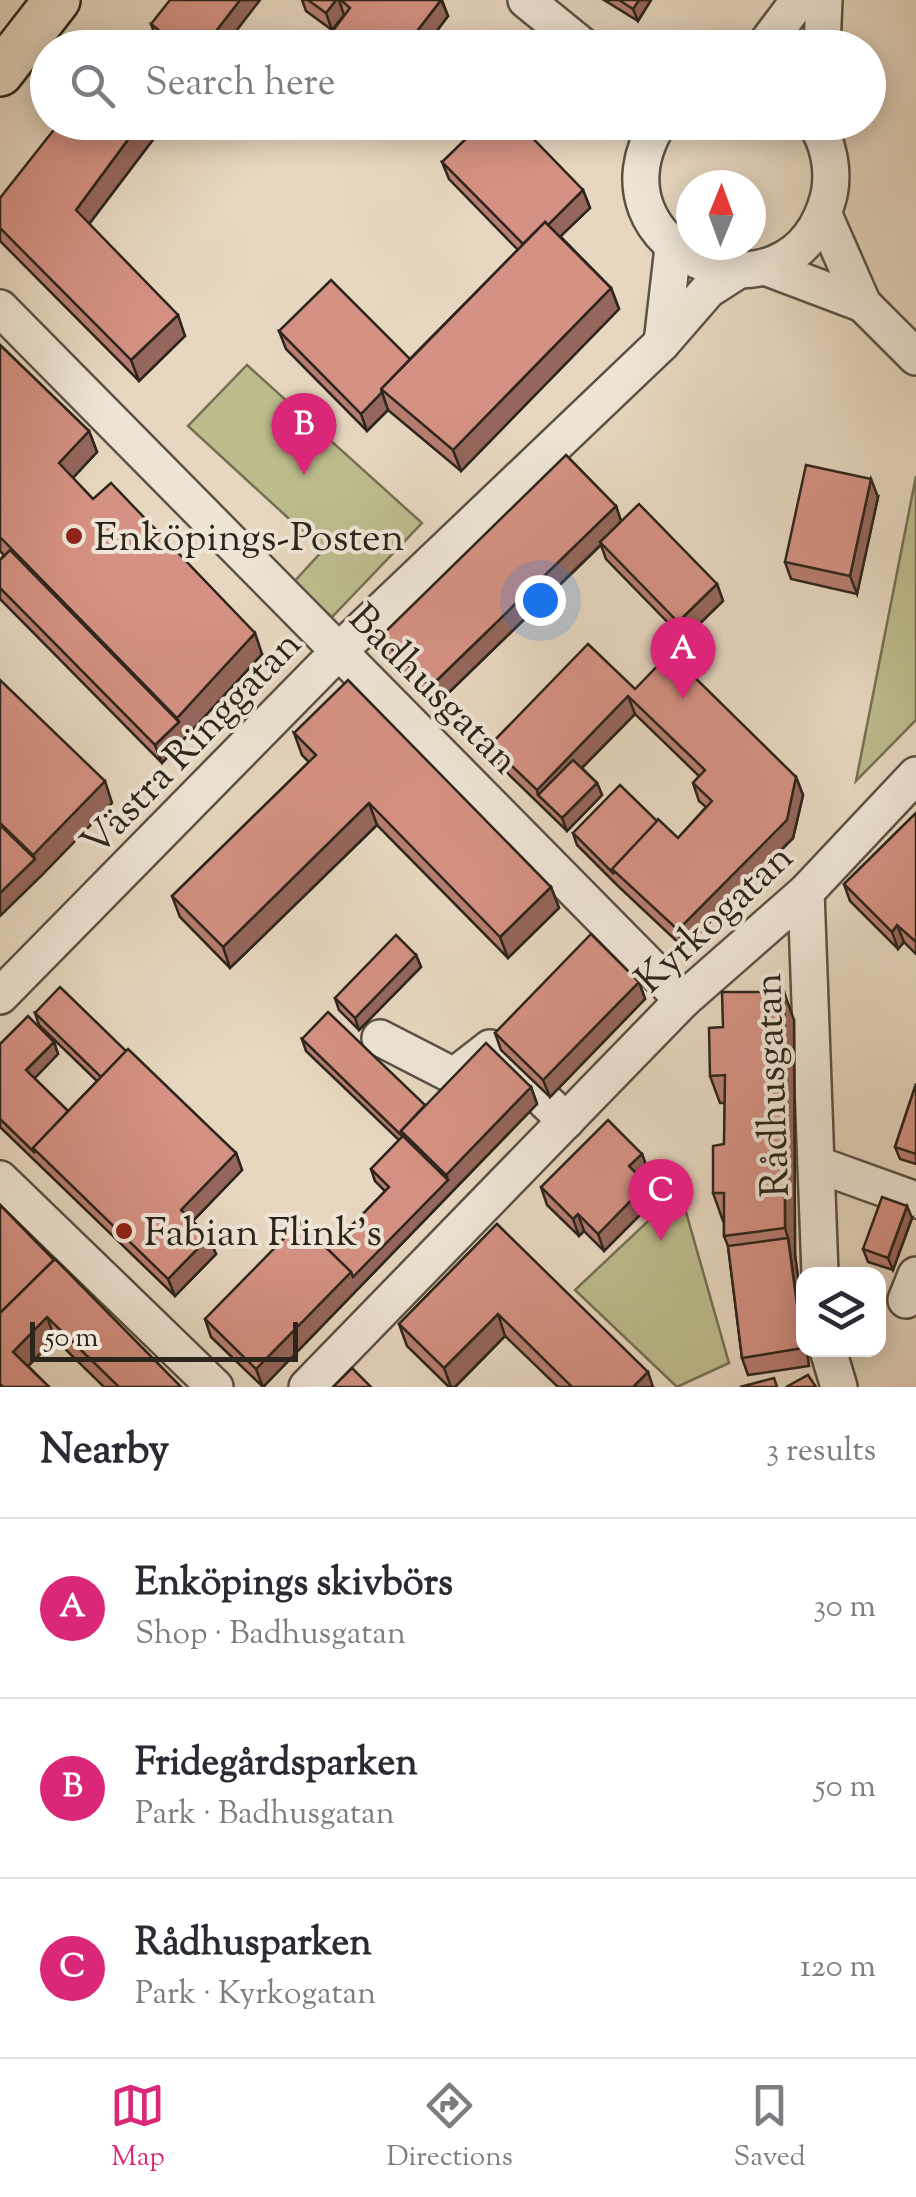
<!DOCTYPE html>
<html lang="en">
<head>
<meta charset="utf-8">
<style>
  body { margin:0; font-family:"Sorts Mill Goudy",serif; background:#f2f2f3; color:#2b2b33 }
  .controls { position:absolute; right:30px; bottom:30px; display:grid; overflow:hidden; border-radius:20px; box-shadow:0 5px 25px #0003 }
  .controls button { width:90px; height:90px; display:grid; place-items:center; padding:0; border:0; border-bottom:2px solid #e1e1e2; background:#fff; color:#2b2b33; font:50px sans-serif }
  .compass { position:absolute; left:676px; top:170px; width:90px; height:90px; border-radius:50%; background:#fff; box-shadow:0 5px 25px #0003; rotate:1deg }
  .scale { position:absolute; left:30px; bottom:25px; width:268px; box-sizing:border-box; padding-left:10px; border:5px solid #2c251c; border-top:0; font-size:28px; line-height:35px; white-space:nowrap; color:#2c251c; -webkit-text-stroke:8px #efe5d6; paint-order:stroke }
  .you { position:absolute; left:540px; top:600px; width:35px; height:35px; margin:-25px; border:8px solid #fff; border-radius:50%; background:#1a73e8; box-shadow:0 0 0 15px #1a73e833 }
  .badge { display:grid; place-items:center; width:65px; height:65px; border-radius:50%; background:#db2777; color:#fff; font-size:32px; font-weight:700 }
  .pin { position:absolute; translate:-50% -82px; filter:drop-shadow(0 2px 5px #0008) }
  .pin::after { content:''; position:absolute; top:52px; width:35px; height:30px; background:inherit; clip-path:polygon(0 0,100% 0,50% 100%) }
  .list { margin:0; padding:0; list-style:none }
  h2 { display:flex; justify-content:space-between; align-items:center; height:130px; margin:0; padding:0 40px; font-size:42px }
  h2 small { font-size:32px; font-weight:400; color:#7c7c81 }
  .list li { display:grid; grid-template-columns:65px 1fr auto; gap:30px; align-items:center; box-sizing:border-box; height:180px; padding:0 40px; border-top:2px solid #e1e1e2 }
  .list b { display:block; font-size:38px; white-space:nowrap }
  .list p { margin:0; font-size:32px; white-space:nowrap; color:#7c7c81 }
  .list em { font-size:32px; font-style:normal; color:#7c7c81 }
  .icon { flex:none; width:55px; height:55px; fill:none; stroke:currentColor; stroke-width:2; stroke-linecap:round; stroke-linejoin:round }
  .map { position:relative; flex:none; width:916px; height:1387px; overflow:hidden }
  .search { position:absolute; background:#fff; box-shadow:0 5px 25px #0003; left:30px; right:30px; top:30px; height:110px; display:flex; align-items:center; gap:25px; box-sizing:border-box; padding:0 35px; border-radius:55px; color:#7c7c81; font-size:38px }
  .sheet { height:670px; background:#fff }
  nav { display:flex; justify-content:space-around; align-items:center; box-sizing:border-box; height:140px; border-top:2px solid #e1e1e2; background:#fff; font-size:28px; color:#7c7c81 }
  nav a { display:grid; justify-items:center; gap:5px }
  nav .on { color:#db2777 }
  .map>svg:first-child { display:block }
  .green { fill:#bdbc8d; stroke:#747054; stroke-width:2.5 }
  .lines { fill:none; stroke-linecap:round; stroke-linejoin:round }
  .minor-casing { stroke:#5b5245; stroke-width:40 }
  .major-casing { stroke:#2c251c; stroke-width:50 }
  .minor { stroke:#efe5d6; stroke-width:35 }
  .major { stroke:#e7d7c0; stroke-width:45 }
  .wall { fill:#b77d71; stroke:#2c251c; stroke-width:2.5 }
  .shaded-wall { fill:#95665c; stroke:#2c251c; stroke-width:2.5 }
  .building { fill:#d59183; stroke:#2c251c; stroke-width:2.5 }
  .poi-dot { fill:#8f2418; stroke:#efe5d6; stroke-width:4 }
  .labels { text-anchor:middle; stroke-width:8; stroke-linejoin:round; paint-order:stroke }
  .poi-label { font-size:40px; fill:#2c251c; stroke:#efe5d6; text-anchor:start }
  .street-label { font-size:40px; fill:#2c251c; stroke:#efe5d6 }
</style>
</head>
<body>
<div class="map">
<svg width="916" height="1387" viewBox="0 0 916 1387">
  <rect width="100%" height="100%" fill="#e7d7c0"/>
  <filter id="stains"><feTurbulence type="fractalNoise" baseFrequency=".002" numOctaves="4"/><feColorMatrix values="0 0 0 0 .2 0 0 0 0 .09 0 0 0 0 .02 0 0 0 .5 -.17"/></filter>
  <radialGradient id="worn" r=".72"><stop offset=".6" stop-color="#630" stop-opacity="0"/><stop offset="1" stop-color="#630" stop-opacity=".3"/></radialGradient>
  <g class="green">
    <polygon points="247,365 422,523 332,617 292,584 323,550 188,426"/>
    <polygon points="916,476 916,720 856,781"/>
    <polygon points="680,1191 729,1363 677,1387 575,1290"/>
  </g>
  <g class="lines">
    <defs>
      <g id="minor">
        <polyline points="526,0 585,48"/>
        <polyline points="763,48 799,0"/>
        <polyline points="822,48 824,0"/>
        <path d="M659,122C578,252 793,340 829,195C834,171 829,142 814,122"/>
        <polyline points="824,215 863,304 916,357"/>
        <polyline points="765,267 863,304"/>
        <polyline points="0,308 683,1000"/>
        <polyline points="662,343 673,248"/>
        <polyline points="806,892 820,1274"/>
        <polyline points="0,996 339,651 662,343 708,290 736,272"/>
        <polyline points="380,1038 454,1076 490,1048 566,1121"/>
        <polyline points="816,1164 916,1200"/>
        <polyline points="0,1179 215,1387"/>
        <polyline points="906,1300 916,1275"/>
        <polyline points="828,1350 839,1387"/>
        <polyline points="307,1387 683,1000 806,892 916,775"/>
      </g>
      <polyline id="major" points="0,73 57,0"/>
    </defs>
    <use href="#minor" class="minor-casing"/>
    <use href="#major" class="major-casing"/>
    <use href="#minor" class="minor"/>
    <use href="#major" class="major"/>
  </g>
  <g class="wall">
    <polygon points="302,0 442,0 448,16 424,48 320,48 332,30 306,11"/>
    <polygon points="604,0 651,0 638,21"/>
    <polygon points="151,24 223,48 166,48 157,41"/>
    <polygon points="338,122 366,122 356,136"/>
    <polygon points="161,129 89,224 185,336 139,381 0,241 0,198"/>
    <polygon points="442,162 583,190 590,208 560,236 611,288 619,309 461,471 388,410 367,431 286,349 279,331 410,359 518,250 449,179"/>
    <polygon points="0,345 89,431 97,452 73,478 93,499 262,654 162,763 0,599 0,560 4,555 0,551"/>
    <polygon points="878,497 857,594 791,579 785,562"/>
    <polygon points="616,506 621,521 717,584 723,601 684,639 606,559 601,545 436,705 386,654 380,637"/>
    <polygon points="635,689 796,777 803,795 793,838 684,948 618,886 577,845 573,833 657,821 678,838 706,807 699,801 693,783 699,776 635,714 582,768 597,783 602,795 567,831 496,762 490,745"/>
    <polygon points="294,733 551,887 559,908 508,958 377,825 230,968 180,917 172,896 309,762 302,755"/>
    <polygon points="916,813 916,954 904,942 898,949 850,901 844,884"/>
    <polygon points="416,955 421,967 359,1030 339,1010 335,998"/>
    <polygon points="639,982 645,999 550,1097 501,1050 495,1033"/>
    <polygon points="35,1013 126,1051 236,1153 242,1170 193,1221 216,1254 175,1296 0,1127 0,1044 54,1042 58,1054 34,1078 68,1111 97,1081 39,1025"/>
    <polygon points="794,1020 795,1255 809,1366 748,1375 742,1358 728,1246 724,1236 724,1221 723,1221 713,1193 724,1144 725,1103 720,1103 710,1076 723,1027"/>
    <polygon points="302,1039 425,1105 531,1087 537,1104 263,1387 211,1337 205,1319 328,1250 385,1191 375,1181 371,1169 399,1140 306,1051"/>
    <polygon points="916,1084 916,1164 900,1159 895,1147"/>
    <polygon points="642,1154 648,1171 641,1178 647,1184 653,1202 604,1251 584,1231 579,1236 547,1205 541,1187"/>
    <polygon points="0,1205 181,1387 104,1387 55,1339 28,1366 49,1387 0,1387"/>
    <polygon points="912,1218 893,1270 868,1262 863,1249"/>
    <polygon points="497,1224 653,1387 558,1387 505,1336 455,1387 449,1387 407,1346 399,1324"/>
  </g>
  <g class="shaded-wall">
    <polygon points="240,0 260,0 223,48 203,48"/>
    <polygon points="336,0 339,0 344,15 332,30 326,13"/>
    <polygon points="441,0 448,16 424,48 404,48"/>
    <polygon points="639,0 651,0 638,21 633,9"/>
    <polygon points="141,122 158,122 161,129 83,232 76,210"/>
    <polygon points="351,122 366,122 356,136"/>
    <polygon points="583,190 590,208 532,264 525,247"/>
    <polygon points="611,288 619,309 461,471 453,450"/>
    <polygon points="178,315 185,336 139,381 131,360"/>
    <polygon points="382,392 388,410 367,431 361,414"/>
    <polygon points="89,431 97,452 67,484 59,463"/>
    <polygon points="871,479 878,497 857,594 850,576"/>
    <polygon points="616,506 622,524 436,705 430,687"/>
    <polygon points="717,584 723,601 684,639 678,622"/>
    <polygon points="255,633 262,654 162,763 155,745 179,722 177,718"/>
    <polygon points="628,696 635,714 547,803 538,795 537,790"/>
    <polygon points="796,777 803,795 793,838 684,948 678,930"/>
    <polygon points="105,781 112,803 41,876 0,916 0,893 35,859 33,855"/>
    <polygon points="597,783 602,795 567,831 562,818"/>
    <polygon points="369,803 377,825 230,968 223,947"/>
    <polygon points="551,887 559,908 508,958 500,937"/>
    <polygon points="897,925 904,942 898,949 892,932"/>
    <polygon points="416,955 421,967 359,1030 355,1018"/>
    <polygon points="639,982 645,999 550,1097 543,1080"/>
    <polygon points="784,992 794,1020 795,1255 804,1322 804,1350 788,1238 785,1228"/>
    <polygon points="54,1042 58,1054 30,1083 26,1070"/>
    <polygon points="531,1087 537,1104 263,1387 256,1369 351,1272 448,1180 446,1175"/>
    <polygon points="236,1153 242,1170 187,1227 181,1210"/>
    <polygon points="642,1154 648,1171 635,1183 629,1166"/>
    <polygon points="647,1184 653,1202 604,1251 598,1234"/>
    <polygon points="907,1206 912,1218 893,1270 888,1258"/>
    <polygon points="578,1214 584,1231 579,1236 573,1219"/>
    <polygon points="209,1237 216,1254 175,1296 168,1279"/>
    <polygon points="498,1314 505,1336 455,1387 451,1387 444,1368"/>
    <polygon points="47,1317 55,1339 21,1373 13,1352"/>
    <polygon points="648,1372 653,1387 633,1387"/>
  </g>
  <g class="building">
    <polygon points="170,0 240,0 203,48 181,48 151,24"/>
    <polygon points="308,0 336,0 326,13"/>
    <polygon points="341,0 441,0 404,48 320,48 350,8"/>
    <polygon points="619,0 639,0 633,9"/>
    <polygon points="60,122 141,122 76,210 178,315 131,360 0,228 0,198"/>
    <polygon points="483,122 517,122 583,190 548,225 545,222 523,244 442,162"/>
    <polygon points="545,222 611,288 453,450 381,389"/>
    <polygon points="331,280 410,359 381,389 382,392 361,414 279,331"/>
    <polygon points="0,345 89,431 59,463 93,499 111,483 255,633 177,718 0,537"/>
    <polygon points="566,455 616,506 430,687 380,637"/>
    <polygon points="806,465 871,479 850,576 785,562"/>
    <polygon points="639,504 717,584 678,622 600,542"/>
    <polygon points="10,550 179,722 155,745 0,588 0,560"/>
    <polygon points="588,644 635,689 670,653 796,777 787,820 678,930 612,869 658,819 678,838 712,801 693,783 705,770 628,696 537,790 490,745"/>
    <polygon points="0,680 105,781 33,855 0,823"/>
    <polygon points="348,680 551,887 500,937 369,803 223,947 172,896 316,755 294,733"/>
    <polygon points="573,760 597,783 562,818 538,795"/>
    <polygon points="620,785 657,821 612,869 614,874 573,833"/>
    <polygon points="916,813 916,942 897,925 892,932 844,884"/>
    <polygon points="0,825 35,859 0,893"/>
    <polygon points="591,934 639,982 543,1080 495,1033"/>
    <polygon points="396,935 416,955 355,1018 335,998"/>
    <polygon points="60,987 126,1051 101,1077 35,1013"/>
    <polygon points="722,992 784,992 785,1228 724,1236 724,1193 713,1193 713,1146 724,1144 725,1075 710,1076 709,1028 723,1027"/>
    <polygon points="328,1012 425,1105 401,1131 402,1136 302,1039"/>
    <polygon points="28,1016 54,1042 26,1070 68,1111 33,1148 35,1153 0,1119 0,1044"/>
    <polygon points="486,1043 531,1087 446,1175 401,1131"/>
    <polygon points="128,1049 236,1153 181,1210 209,1237 168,1279 33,1148"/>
    <polygon points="916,1084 916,1154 895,1147"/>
    <polygon points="608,1120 642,1154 629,1166 647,1184 598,1234 578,1214 573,1219 541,1187"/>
    <polygon points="403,1136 448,1180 353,1277 351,1272 328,1250 389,1187 371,1169"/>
    <polygon points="882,1197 907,1206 888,1258 863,1249"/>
    <polygon points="0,1205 54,1260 0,1313"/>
    <polygon points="300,1222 351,1272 256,1369 205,1319"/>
    <polygon points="497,1224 648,1372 633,1387 572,1387 498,1314 444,1368 399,1324"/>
    <polygon points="788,1238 803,1348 742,1358 728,1246"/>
    <polygon points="55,1259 181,1387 119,1387 47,1317 13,1352 49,1387 3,1387 0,1384 0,1313"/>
    <polygon points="352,1368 371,1387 333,1387"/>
    <polygon points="808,1375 816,1387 786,1387"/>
    <polygon points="774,1378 777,1387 740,1387"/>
  </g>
  <g class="poi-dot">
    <circle cx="74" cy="536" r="10"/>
    <circle cx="124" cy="1231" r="10"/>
  </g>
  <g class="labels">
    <g class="poi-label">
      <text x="94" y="550">Enköpings-Posten</text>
      <text x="144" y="1245">Fabian Flink's</text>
    </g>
    <g class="street-label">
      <text transform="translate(435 688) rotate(45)" y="14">Badhusgatan</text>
      <text transform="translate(190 742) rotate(-46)" y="14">Västra Ringgatan</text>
      <text transform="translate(713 917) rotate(-43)" y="14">Kyrkogatan</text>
      <text transform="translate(770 1085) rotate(-92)" y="14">Rådhusgatan</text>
    </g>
  </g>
  <rect width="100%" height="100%" filter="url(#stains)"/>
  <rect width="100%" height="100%" fill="url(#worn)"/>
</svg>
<div class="controls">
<button><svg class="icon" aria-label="layers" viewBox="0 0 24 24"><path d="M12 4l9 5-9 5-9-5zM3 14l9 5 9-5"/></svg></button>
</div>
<svg class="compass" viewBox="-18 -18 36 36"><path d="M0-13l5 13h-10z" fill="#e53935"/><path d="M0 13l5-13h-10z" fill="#7c7c81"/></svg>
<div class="scale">50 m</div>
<div class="you"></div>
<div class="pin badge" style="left:683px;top:699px">A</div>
<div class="pin badge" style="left:304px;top:475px">B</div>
<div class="pin badge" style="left:661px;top:1241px">C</div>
<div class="search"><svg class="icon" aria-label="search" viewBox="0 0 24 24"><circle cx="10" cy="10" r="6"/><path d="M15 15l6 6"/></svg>Search here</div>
</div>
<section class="sheet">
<h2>Nearby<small>3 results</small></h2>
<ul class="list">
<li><span class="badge">A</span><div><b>Enköpings skivbörs</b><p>Shop · Badhusgatan</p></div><em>30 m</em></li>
<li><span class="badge">B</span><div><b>Fridegårdsparken</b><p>Park · Badhusgatan</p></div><em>50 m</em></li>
<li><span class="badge">C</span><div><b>Rådhusparken</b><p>Park · Kyrkogatan</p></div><em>120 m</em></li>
</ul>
</section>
<nav>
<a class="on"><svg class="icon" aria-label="map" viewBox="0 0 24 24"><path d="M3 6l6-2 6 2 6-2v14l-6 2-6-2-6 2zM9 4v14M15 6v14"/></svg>Map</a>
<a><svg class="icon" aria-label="directions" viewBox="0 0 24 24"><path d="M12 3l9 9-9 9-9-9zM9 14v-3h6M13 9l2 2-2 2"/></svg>Directions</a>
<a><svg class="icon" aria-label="saved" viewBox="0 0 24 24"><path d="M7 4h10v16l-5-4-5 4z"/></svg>Saved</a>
</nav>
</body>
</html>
